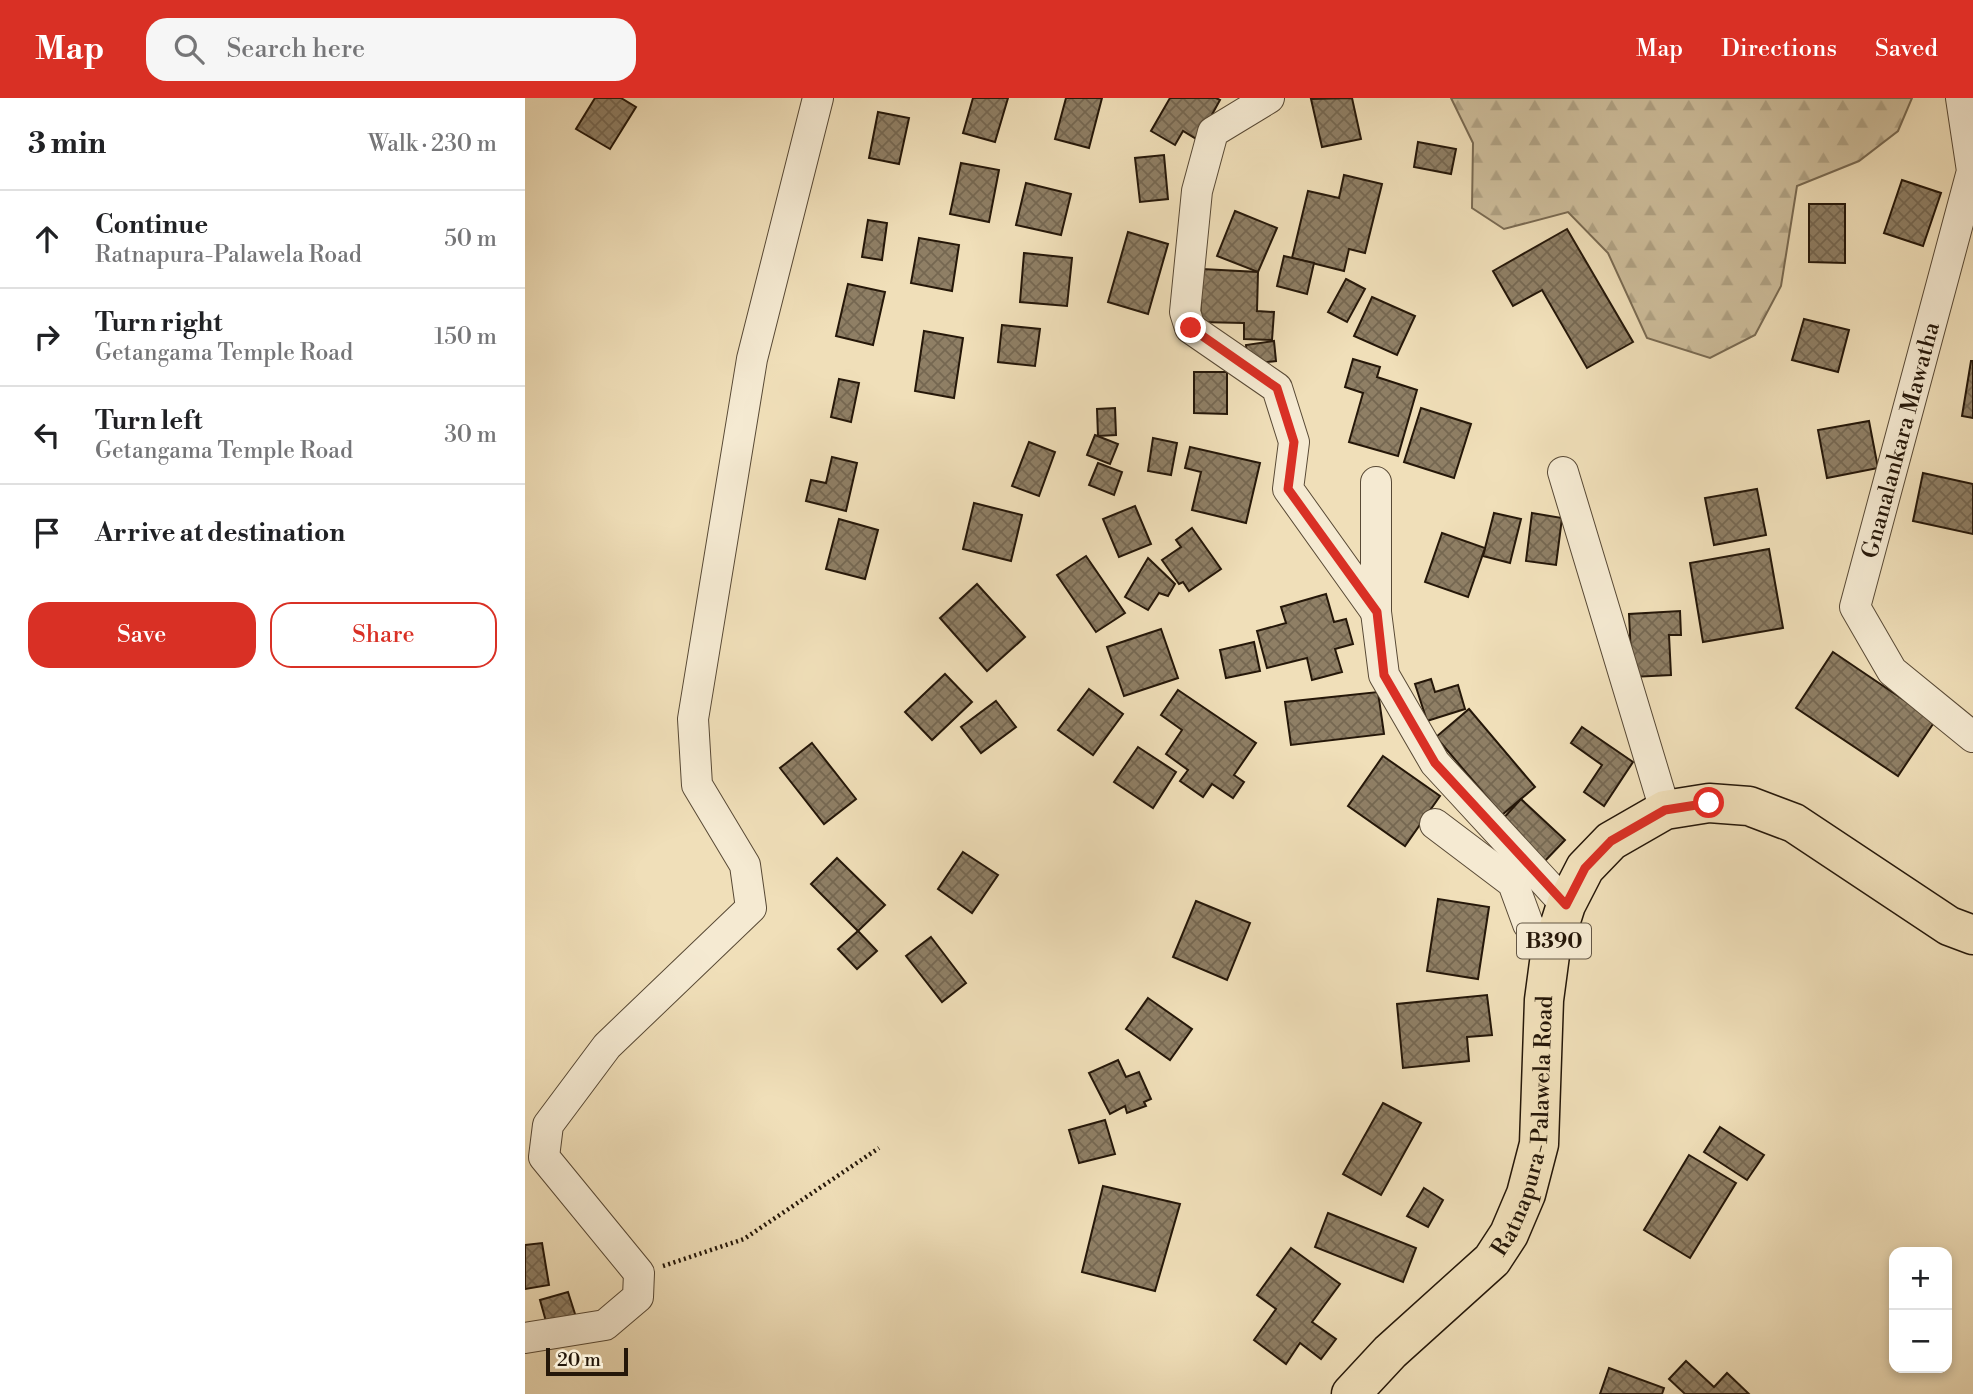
<!DOCTYPE html>
<html lang="en">
<head>
<meta charset="utf-8">
<style>
  body { margin:0; font-family:"Libre Bodoni",serif; background:#f6f6f6; color:#202124 }
  .controls { position:absolute; right:21px; bottom:21px; display:grid; overflow:hidden; border-radius:14px; box-shadow:0 4px 10px #0003 }
  .controls button { width:63px; height:63px; display:grid; place-items:center; padding:0; border:0; border-bottom:2px solid #e0e0e0; background:#fff; color:#202124; font:35px sans-serif }
  .scale { position:absolute; left:21px; bottom:18px; width:82px; box-sizing:border-box; padding-left:7px; border:4px solid #251709; border-top:0; font-size:19px; line-height:24px; white-space:nowrap; color:#251709; -webkit-text-stroke:5px #f5ead2; paint-order:stroke }
  .stop { position:absolute; width:21px; height:21px; margin:-16px; border:5px solid #d93025; border-radius:50%; background:#fff }
  .stop.end { background:#d93025; border-color:#fff; box-shadow:0 2px 7px #0008 }
  .list { margin:0; padding:0; list-style:none }
  h2 { display:flex; justify-content:space-between; align-items:center; height:91px; margin:0; padding:0 28px; font-size:30px }
  h2 small { font-size:23px; font-weight:400; color:#757577 }
  .list li { display:grid; grid-template-columns:46px 1fr auto; gap:21px; align-items:center; box-sizing:border-box; height:98px; padding:0 28px; border-top:2px solid #e0e0e0 }
  .list b { display:block; font-size:26px; white-space:nowrap }
  .list p { margin:0; font-size:23px; white-space:nowrap; color:#757577 }
  .list em { font-size:23px; font-style:normal; color:#757577 }
  .actions { display:flex; gap:14px; padding:21px 28px }
  .actions a { flex:1; padding:16px 0; border:2px solid #d93025; border-radius:21px; text-align:center; font-size:24px; color:#d93025 }
  .actions .main { background:#d93025; color:#fff }
  .icon { flex:none; width:38px; height:38px; fill:none; stroke:currentColor; stroke-width:2; stroke-linecap:round; stroke-linejoin:round }
  .map { position:relative; flex:none; width:1448px; height:1296px; overflow:hidden }
  header { display:flex; align-items:center; gap:42px; box-sizing:border-box; height:98px; padding:0 35px; background:#d93025; color:#fff }
  header strong { font-size:33px }
  nav { display:flex; gap:38px; margin-inline-start:auto; font-size:24px }
  .search { width:490px; height:63px; background:#f6f6f6; display:flex; align-items:center; gap:18px; box-sizing:border-box; padding:0 24px; border-radius:21px; color:#757577; font-size:26px }
  main { display:flex }
  aside { flex:1; background:#fff }
  .map>svg:first-child { display:block }
  .forest { fill:url(#forest-firs); stroke:#796a52; stroke-width:2 }
  .building { fill:url(#building-cross-hatch); stroke:#251709; stroke-width:2 }
  .lines { fill:none; stroke-linecap:round; stroke-linejoin:round }
  .minor-casing { stroke:#584935; stroke-width:32 }
  .major-casing { stroke:#251709; stroke-width:41 }
  .path { stroke:#251709; stroke-width:4.5; stroke-dasharray:2 3.5; stroke-linecap:butt }
  .minor { stroke:#f5ead2; stroke-width:30 }
  .major { stroke:#f0dfb9; stroke-width:38 }
  .route { stroke:#d93025; stroke-width:9 }
  .labels { text-anchor:middle; stroke-width:6; stroke-linejoin:round; paint-order:stroke }
  .shield { fill:#f5ead2; stroke:#635645; stroke-width:2 }
  .shield-label { font-size:21px; font-weight:bold; fill:#251709 }
  .street-label { font-size:23px; fill:#251709; stroke:#f5ead2 }
</style>
</head>
<body>
<header>
<strong>Map</strong>
<div class="search"><svg class="icon" aria-label="search" viewBox="0 0 24 24"><circle cx="10" cy="10" r="6"/><path d="M15 15l6 6"/></svg>Search here</div>
<nav><a>Map</a><a>Directions</a><a>Saved</a></nav>
</header>
<main>
<aside>
<h2>3 min<small>Walk · 230 m</small></h2>
<ul class="list">
<li><svg class="icon" aria-label="ahead" viewBox="0 0 24 24"><path d="M12 20V5M6 11l6-6 6 6"/></svg><div><b>Continue</b><p>Ratnapura-Palawela Road</p></div><em>50 m</em></li>
<li><svg class="icon" aria-label="right" viewBox="0 0 24 24"><path d="M7 20v-9h11M14 6l5 5-5 5"/></svg><div><b>Turn right</b><p>Getangama Temple Road</p></div><em>150 m</em></li>
<li><svg class="icon" aria-label="left" viewBox="0 0 24 24"><path d="M17 20v-9H6M10 6l-5 5 5 5"/></svg><div><b>Turn left</b><p>Getangama Temple Road</p></div><em>30 m</em></li>
<li><svg class="icon" aria-label="arrive" viewBox="0 0 24 24"><path d="M6 21V4h12l-3 4 3 4H6"/></svg><div><b>Arrive at destination</b></div></li>
</ul>
<div class="actions"><a class="main">Save</a><a>Share</a></div>
</aside>
<div class="map">
<svg width="1448" height="1296" viewBox="0 0 1448 1296">
  <defs>
    <pattern id="forest-firs" width="22" height="20" patternUnits="userSpaceOnUse" patternTransform="scale(1.75)"><rect width="22" height="20" fill="#cdbd9b"/><path d="M5 1l3.5 6h-7zM16 11l3.5 6h-7z" fill="#b0a284"/></pattern>
    <pattern id="building-cross-hatch" width="8" height="8" patternUnits="userSpaceOnUse" patternTransform="scale(1.75)"><rect width="8" height="8" fill="#8f7f65"/><path d="M0 0l8 8M0 8l8-8" fill="none" stroke="#756751"/></pattern>
  </defs>
  <rect width="100%" height="100%" fill="#f0dfb9"/>
  <filter id="stains"><feTurbulence type="fractalNoise" baseFrequency=".00286" numOctaves="4"/><feColorMatrix values="0 0 0 0 .2 0 0 0 0 .09 0 0 0 0 .02 0 0 0 .5 -.17"/></filter>
  <radialGradient id="worn" r=".72"><stop offset=".6" stop-color="#630" stop-opacity="0"/><stop offset="1" stop-color="#630" stop-opacity=".3"/></radialGradient>
  <polygon class="forest" points="926,0 1387,0 1373,33 1334,63 1272,88 1256,188 1230,237 1185,260 1122,240 1083,155 1043,114 979,131 947,110 948,45"/>
  <g class="building">
    <polygon points="70,0 96,0 111,9 85,51 51,31"/>
    <polygon points="448,0 483,0 470,44 438,35"/>
    <polygon points="541,0 577,0 564,50 530,41"/>
    <polygon points="645,0 691,0 695,2 673,42 658,33 650,47 626,33"/>
    <polygon points="827,0 836,41 797,49 786,1"/>
    <polygon points="353,14 384,20 374,66 344,60"/>
    <polygon points="893,44 931,51 926,76 889,69"/>
    <polygon points="639,57 643,101 615,104 610,60"/>
    <polygon points="436,65 474,72 464,124 425,116"/>
    <polygon points="819,77 857,86 840,155 824,151 819,173 767,160 783,93 814,100"/>
    <polygon points="1377,82 1416,95 1398,148 1359,135"/>
    <polygon points="501,85 546,96 536,137 491,127"/>
    <polygon points="1284,106 1320,106 1320,165 1284,164"/>
    <polygon points="710,113 752,130 733,174 692,158"/>
    <polygon points="343,122 362,125 357,162 337,159"/>
    <polygon points="1042,131 1108,244 1062,270 1017,192 988,208 968,173"/>
    <polygon points="603,134 643,146 623,216 583,204"/>
    <polygon points="394,140 434,147 427,193 386,185"/>
    <polygon points="499,155 547,160 542,208 495,204"/>
    <polygon points="759,158 789,165 782,196 752,188"/>
    <polygon points="677,171 733,174 732,213 749,214 747,242 719,241 719,225 675,224"/>
    <polygon points="821,181 840,191 822,224 803,214"/>
    <polygon points="323,186 360,194 348,247 311,238"/>
    <polygon points="847,199 890,218 872,257 829,238"/>
    <polygon points="1279,221 1324,232 1313,274 1267,262"/>
    <polygon points="477,227 515,231 510,268 473,264"/>
    <polygon points="399,233 438,240 429,300 390,293"/>
    <polygon points="749,243 751,263 723,266 721,247"/>
    <polygon points="828,261 855,269 852,279 892,292 873,358 824,344 838,295 820,289"/>
    <polygon points="1446,263 1448,263 1448,320 1437,318"/>
    <polygon points="669,274 702,274 702,316 669,315"/>
    <polygon points="314,281 334,285 326,324 306,319"/>
    <polygon points="590,310 591,337 573,338 572,311"/>
    <polygon points="896,310 946,326 929,380 879,364"/>
    <polygon points="1344,323 1353,370 1302,380 1293,332"/>
    <polygon points="570,337 593,346 585,366 562,357"/>
    <polygon points="628,340 652,345 646,377 623,373"/>
    <polygon points="504,344 530,354 514,398 487,388"/>
    <polygon points="665,349 735,365 721,425 667,412 676,374 660,370"/>
    <polygon points="307,359 332,365 321,413 281,403 286,382 301,385"/>
    <polygon points="573,365 597,374 589,397 564,387"/>
    <polygon points="1398,375 1448,386 1448,436 1388,423"/>
    <polygon points="1232,391 1241,437 1189,447 1180,400"/>
    <polygon points="449,405 497,417 486,463 438,451"/>
    <polygon points="610,408 626,446 594,459 578,421"/>
    <polygon points="969,415 996,421 985,465 958,458"/>
    <polygon points="1007,415 1037,420 1031,467 1001,463"/>
    <polygon points="314,421 353,432 340,481 301,471"/>
    <polygon points="667,430 696,471 664,493 658,484 654,486 637,462 656,449 651,442"/>
    <polygon points="917,435 960,450 943,499 900,484"/>
    <polygon points="1244,451 1258,530 1178,544 1165,465"/>
    <polygon points="561,458 600,515 571,534 532,477"/>
    <polygon points="623,460 650,486 643,498 634,495 623,512 600,499"/>
    <polygon points="452,486 500,539 462,573 415,520"/>
    <polygon points="801,496 809,524 821,521 828,546 810,551 817,574 787,582 782,560 742,570 732,533 761,525 756,509"/>
    <polygon points="1155,513 1156,537 1144,537 1146,577 1107,579 1104,516"/>
    <polygon points="636,531 653,580 599,598 582,549"/>
    <polygon points="729,544 735,573 701,580 695,552"/>
    <polygon points="1308,554 1410,623 1373,678 1271,610"/>
    <polygon points="420,576 447,604 407,642 380,614"/>
    <polygon points="906,581 910,594 933,587 940,611 902,623 890,586"/>
    <polygon points="564,591 598,616 568,657 533,632"/>
    <polygon points="653,592 731,645 709,677 719,684 708,700 687,686 678,699 655,683 663,672 641,656 657,632 636,617"/>
    <polygon points="853,594 859,636 766,647 760,604"/>
    <polygon points="471,603 491,629 456,655 436,629"/>
    <polygon points="944,611 1010,689 977,717 911,639"/>
    <polygon points="1057,629 1108,664 1079,708 1059,694 1077,667 1046,645"/>
    <polygon points="287,645 331,701 299,726 255,670"/>
    <polygon points="613,649 651,674 628,710 589,684"/>
    <polygon points="858,658 915,698 880,748 823,708"/>
    <polygon points="996,701 1040,742 1017,766 974,725"/>
    <polygon points="438,754 473,777 447,815 413,791"/>
    <polygon points="312,760 360,807 333,833 286,786"/>
    <polygon points="913,801 964,809 953,881 902,873"/>
    <polygon points="671,803 725,825 702,882 648,859"/>
    <polygon points="333,833 352,853 332,871 313,851"/>
    <polygon points="406,839 441,885 417,904 381,858"/>
    <polygon points="962,897 967,937 942,939 944,963 878,970 872,906"/>
    <polygon points="623,900 667,931 645,962 601,931"/>
    <polygon points="593,962 601,979 614,974 626,1001 619,1004 621,1008 602,1015 600,1008 585,1016 564,975"/>
    <polygon points="858,1005 896,1025 856,1097 818,1076"/>
    <polygon points="580,1022 590,1056 554,1065 544,1032"/>
    <polygon points="1195,1029 1239,1057 1222,1082 1179,1054"/>
    <polygon points="1164,1057 1211,1085 1165,1160 1119,1132"/>
    <polygon points="578,1088 655,1106 630,1193 557,1174"/>
    <polygon points="899,1090 918,1102 903,1129 882,1118"/>
    <polygon points="803,1115 891,1150 878,1184 790,1149"/>
    <polygon points="17,1145 24,1187 0,1191 0,1147"/>
    <polygon points="766,1150 815,1186 787,1224 811,1241 796,1261 775,1245 761,1266 729,1242 751,1211 732,1197"/>
    <polygon points="43,1194 51,1219 22,1227 15,1202"/>
    <polygon points="1161,1263 1189,1289 1202,1275 1224,1296 1160,1296 1144,1281"/>
    <polygon points="1084,1270 1139,1290 1137,1296 1075,1296"/>
  </g>
  <g class="lines">
    <defs>
      <g id="minor">
        <polyline points="744,0 688,34 672,93 660,214 665,230 752,290 769,344 763,391 851,514"/>
        <polyline points="1436,0 1447,73 1330,509 1367,573 1448,639"/>
        <polyline points="1038,374 1140,712"/>
        <polyline points="851,384 851,514 859,577 910,665 1041,807"/>
        <polyline points="910,726 988,785 1003,826 1025,857"/>
        <polyline points="0,1240 80,1227 113,1199 114,1175 19,1059 23,1027 82,948 226,810 220,767 172,687 168,621 227,261 293,0"/>
      </g>
      <g id="major">
        <path id="s1" d="M826,1296L865,1254L967,1162L984,1136L1001,1096L1014,1046L1019,902L1025,857L1041,807L1060,770L1086,743L1140,712L1184,705L1224,708L1269,725L1424,828L1448,837"/>
      </g>
    </defs>
    <use href="#minor" class="minor-casing"/>
    <use href="#major" class="major-casing"/>
    <polyline class="path" points="138,1168 219,1141 354,1050"/>
    <use href="#minor" class="minor"/>
    <use href="#major" class="major"/>
  </g>
  <g class="lines">
    <polyline class="route" points="666,230 752,290 769,344 763,391 852,514 859,577 910,665 1041,807 1060,770 1086,743 1140,712 1184,705"/>
  </g>
  <g class="labels">
    <rect class="shield" x="992" y="825.5" width="74" height="35" rx="5"/>
    <g class="shield-label">
      <text x="1029" y="850">B390</text>
    </g>
    <g class="street-label">
      <text transform="translate(1375 342) rotate(-75)" y="8">Gnanalankara Mawatha</text>
      <text dy="8" stroke="none"><textPath href="#s1" startOffset="336">Ratnapura-Palawela Road</textPath></text>
    </g>
  </g>
  <rect width="100%" height="100%" filter="url(#stains)"/>
  <rect width="100%" height="100%" fill="url(#worn)"/>
</svg>
<div class="controls">
<button>+</button>
<button>−</button>
</div>
<div class="scale">20 m</div>
<div class="stop" style="left:1184px;top:705px"></div>
<div class="stop end" style="left:666px;top:230px"></div>
</div>
</main>
</body>
</html>
